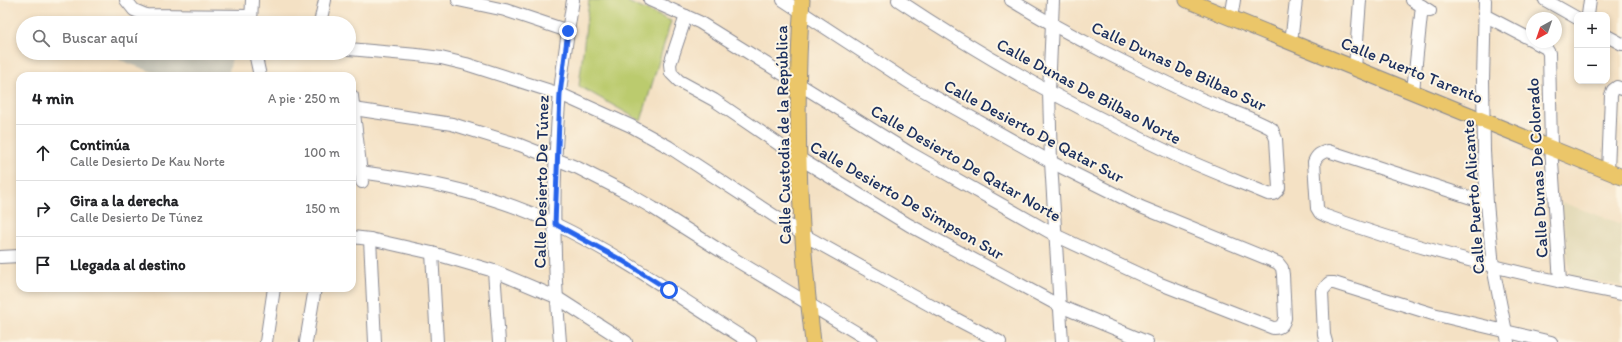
<!DOCTYPE html>
<html lang="es">
<head>
<meta charset="utf-8">
<style>
  body { margin:0; font-family:Itim,sans-serif; background:#f2f2f2; color:#202124 }
  .controls { position:absolute; right:12px; top:12px; display:grid; overflow:hidden; border-radius:8px; box-shadow:0 2px 6px #0003 }
  .controls button { width:36px; height:36px; display:grid; place-items:center; padding:0; border:0; border-bottom:1px solid #e0e0e0; background:#fff; color:#202124; font:20px sans-serif }
  .compass { position:absolute; left:1526px; top:12px; width:36px; height:36px; border-radius:50%; background:#fff; box-shadow:0 2px 6px #0003; rotate:220deg }
  .stop { position:absolute; width:12px; height:12px; margin:-9px; border:3px solid #2563eb; border-radius:50%; background:#fff }
  .stop.end { background:#2563eb; border-color:#fff; box-shadow:0 1px 4px #0008 }
  .list { margin:0; padding:0; list-style:none }
  h2 { display:flex; justify-content:space-between; align-items:center; height:52px; margin:0; padding:0 16px; font-size:17px }
  h2 small { font-size:13px; font-weight:400; color:#757577 }
  .list li { display:grid; grid-template-columns:26px 1fr auto; gap:12px; align-items:center; box-sizing:border-box; height:56px; padding:0 16px; border-top:1px solid #e0e0e0 }
  .list b { display:block; font-size:15px; white-space:nowrap }
  .list p { margin:0; font-size:13px; white-space:nowrap; color:#757577 }
  .list em { font-size:13px; font-style:normal; color:#757577 }
  .icon { flex:none; width:22px; height:22px; fill:none; stroke:currentColor; stroke-width:2; stroke-linecap:round; stroke-linejoin:round }
  .map { position:relative; flex:none; width:1622px; height:342px; overflow:hidden }
  .search { position:absolute; background:#fff; box-shadow:0 2px 6px #0003; left:16px; top:16px; width:340px; height:44px; display:flex; align-items:center; gap:10px; box-sizing:border-box; padding:0 14px; border-radius:22px; color:#757577; font-size:15px }
  .panel { position:absolute; background:#fff; box-shadow:0 2px 6px #0003; left:16px; top:72px; width:340px; height:220px; border-radius:12px }
  .map>svg:first-child { display:block }
  .built { fill:#e4dbba }
  .industrial { fill:#c6c5b8 }
  .green { fill:#bbcb6e; stroke:#6b7d66 }
  .lines { fill:none; stroke-linecap:round; stroke-linejoin:round }
  .minor-casing { stroke:#888891; stroke-width:14 }
  .major-casing { stroke:#888891; stroke-width:17 }
  .minor { stroke:#fff; stroke-width:12 }
  .major { stroke:#ebc669; stroke-width:15 }
  .route { stroke:#2563eb; stroke-width:5 }
  .labels { text-anchor:middle; stroke-width:4; stroke-linejoin:round; paint-order:stroke }
  .street-label { font-size:17px; fill:#1b2f5e; stroke:#fcf5e5 }
</style>
</head>
<body>
<div class="map">
<svg width="1622" height="342" viewBox="0 0 1622 342">
  <rect width="100%" height="100%" fill="#fcf5e5"/>
  <filter id="ink" filterUnits="userSpaceOnUse"><feTurbulence type="fractalNoise" baseFrequency=".025" numOctaves="2"/><feDisplacementMap in="SourceGraphic" scale="8" xChannelSelector="R" yChannelSelector="G"/><feConvolveMatrix kernelMatrix="1 2 1 2 8 2 1 2 1" color-interpolation-filters="sRGB"/></filter>
  <filter id="wash" filterUnits="userSpaceOnUse"><feTurbulence type="fractalNoise" baseFrequency=".012" numOctaves="4" result="noise"/><feDisplacementMap in="SourceGraphic" scale="16" xChannelSelector="R" yChannelSelector="G"/><feGaussianBlur stdDeviation="0.9" result="paint"/><feColorMatrix in="noise" values="0 0 0 0 0 0 0 0 0 0 0 0 0 0 0 0 0 1.4 0 .05"/><feComposite in="paint" operator="in"/></filter>
  <g filter="url(#wash)">
    <rect width="100%" height="100%" fill="#f4e1c4"/>
    <polygon class="built" points="1561,202 1622,224 1622,286 1570,276"/>
    <g class="industrial">
      <polygon points="123,20 200,23 123,23"/>
      <polygon points="121,53 233,53 228,76 163,76 120,60"/>
    </g>
    <polygon class="green" points="589,0 623,0 671,21 641,121 579,86"/>
  </g>
  <g filter="url(#ink)">
    <g class="lines">
      <defs>
        <g id="minor">
          <polyline points="126,0 134,10 146,15 251,16"/>
          <polyline points="458,0 505,10 568,31"/>
          <path d="M650,0L699,22L910,153L1055,235L1158,283L1273,328C1281,328 1283,325 1285,318L1283,275L1282,268L1278,263L1141,207L1051,162L910,83L783,0"/>
          <path d="M898,0C986,59 1079,110 1175,155C1206,169 1237,181 1268,194C1274,195 1276,193 1279,188L1276,139L1272,129C1249,116 1223,109 1199,98C1135,68 1071,37 1011,0"/>
          <polyline points="1053,0 1049,92 1051,162 1062,342"/>
          <polyline points="1412,0 1430,11"/>
          <polyline points="1485,0 1483,80 1484,151 1487,203 1493,267 1508,342"/>
          <polyline points="1545,0 1577,18"/>
          <polyline points="1484,15 1532,40"/>
          <polyline points="1588,15 1590,0"/>
          <polyline points="686,16 670,64 671,73 679,81 714,100 799,158 909,225 1060,306 1147,342"/>
          <polyline points="1231,18 1234,0"/>
          <polyline points="251,23 252,0"/>
          <polyline points="320,23 325,0"/>
          <polyline points="1607,36 1622,44"/>
          <polyline points="1291,42 1296,0"/>
          <polyline points="1535,42 1546,48 1549,53 1551,147 1560,282"/>
          <polyline points="349,49 417,55 441,58 466,64 560,94 631,126 669,147 802,234 935,308 1000,342"/>
          <polyline points="255,53 260,76"/>
          <polyline points="1355,68 1360,0"/>
          <polyline points="1413,91 1422,6"/>
          <polyline points="352,96 362,182"/>
          <polyline points="354,109 452,124 520,145 578,168 629,194 653,208 724,253 872,342"/>
          <polyline points="1608,171 1611,95 1613,90 1617,87 1622,89"/>
          <path d="M360,172C428,181 494,194 555,224C624,257 685,302 750,342"/>
          <path d="M1487,203L1328,151C1320,153 1317,155 1314,162L1317,208L1320,213L1326,216C1422,251 1521,275 1622,294"/>
          <polyline points="352,237 370,239 432,253 494,271 556,297 626,342"/>
          <polyline points="370,239 375,342"/>
          <polyline points="432,253 437,342"/>
          <polyline points="0,257 20,256"/>
          <polyline points="494,271 499,342"/>
          <polyline points="266,342 274,288"/>
          <polyline points="306,342 315,288"/>
          <path d="M560,342C553,260 552,176 560,93C563,62 568,31 573,0"/>
          <polyline points="1326,342 1324,335 1322,291 1329,283 1334,283 1433,314 1551,342"/>
        </g>
        <g id="major">
          <path d="M802,0C794,114 799,229 813,342"/>
          <polyline points="1187,0 1622,177"/>
        </g>
      </defs>
      <use href="#minor" class="minor-casing"/>
      <use href="#major" class="major-casing"/>
      <use href="#minor" class="minor"/>
      <use href="#major" class="major"/>
    </g>
  </g>
  <g class="lines" filter="url(#ink)">
    <polyline class="route" points="568,31 560,94 555,224 623,261 669,290"/>
  </g>
  <g class="labels">
    <g class="street-label">
      <text transform="translate(1179 66) rotate(25)" y="6">Calle Dunas De Bilbao Sur</text>
      <text transform="translate(1412 70) rotate(22)" y="6">Calle Puerto Tarento</text>
      <text transform="translate(1089 91) rotate(28)" y="6">Calle Dunas De Bilbao Norte</text>
      <text transform="translate(1034 131) rotate(28)" y="6">Calle Desierto De Qatar Sur</text>
      <text transform="translate(783 135) rotate(-91)" y="6">Calle Custodia de la República</text>
      <text transform="translate(966 163) rotate(30)" y="6">Calle Desierto De Qatar Norte</text>
      <text transform="translate(1537 168) rotate(-93)" y="6">Calle Dunas De Colorado</text>
      <text transform="translate(541 182) rotate(-89)" y="6">Calle Desierto De Túnez</text>
      <text transform="translate(1473 197) rotate(-94)" y="6">Calle Puerto Alicante</text>
      <text transform="translate(907 200) rotate(30)" y="6">Calle Desierto De Simpson Sur</text>
    </g>
  </g>
</svg>
<div class="controls">
<button>+</button>
<button>−</button>
</div>
<svg class="compass" viewBox="-18 -18 36 36"><path d="M0-13l5 13h-10z" fill="#e53935"/><path d="M0 13l5-13h-10z" fill="#757577"/></svg>
<div class="stop" style="left:669px;top:290px"></div>
<div class="stop end" style="left:568px;top:31px"></div>
<div class="search"><svg class="icon" aria-label="search" viewBox="0 0 24 24"><circle cx="10" cy="10" r="6"/><path d="M15 15l6 6"/></svg>Buscar aquí</div>
<section class="panel">
<h2>4 min<small>A pie · 250 m</small></h2>
<ul class="list">
<li><svg class="icon" aria-label="ahead" viewBox="0 0 24 24"><path d="M12 20V5M6 11l6-6 6 6"/></svg><div><b>Continúa</b><p>Calle Desierto De Kau Norte</p></div><em>100 m</em></li>
<li><svg class="icon" aria-label="right" viewBox="0 0 24 24"><path d="M7 20v-9h11M14 6l5 5-5 5"/></svg><div><b>Gira a la derecha</b><p>Calle Desierto De Túnez</p></div><em>150 m</em></li>
<li><svg class="icon" aria-label="arrive" viewBox="0 0 24 24"><path d="M6 21V4h12l-3 4 3 4H6"/></svg><div><b>Llegada al destino</b></div></li>
</ul>
</section>
</div>
</body>
</html>
